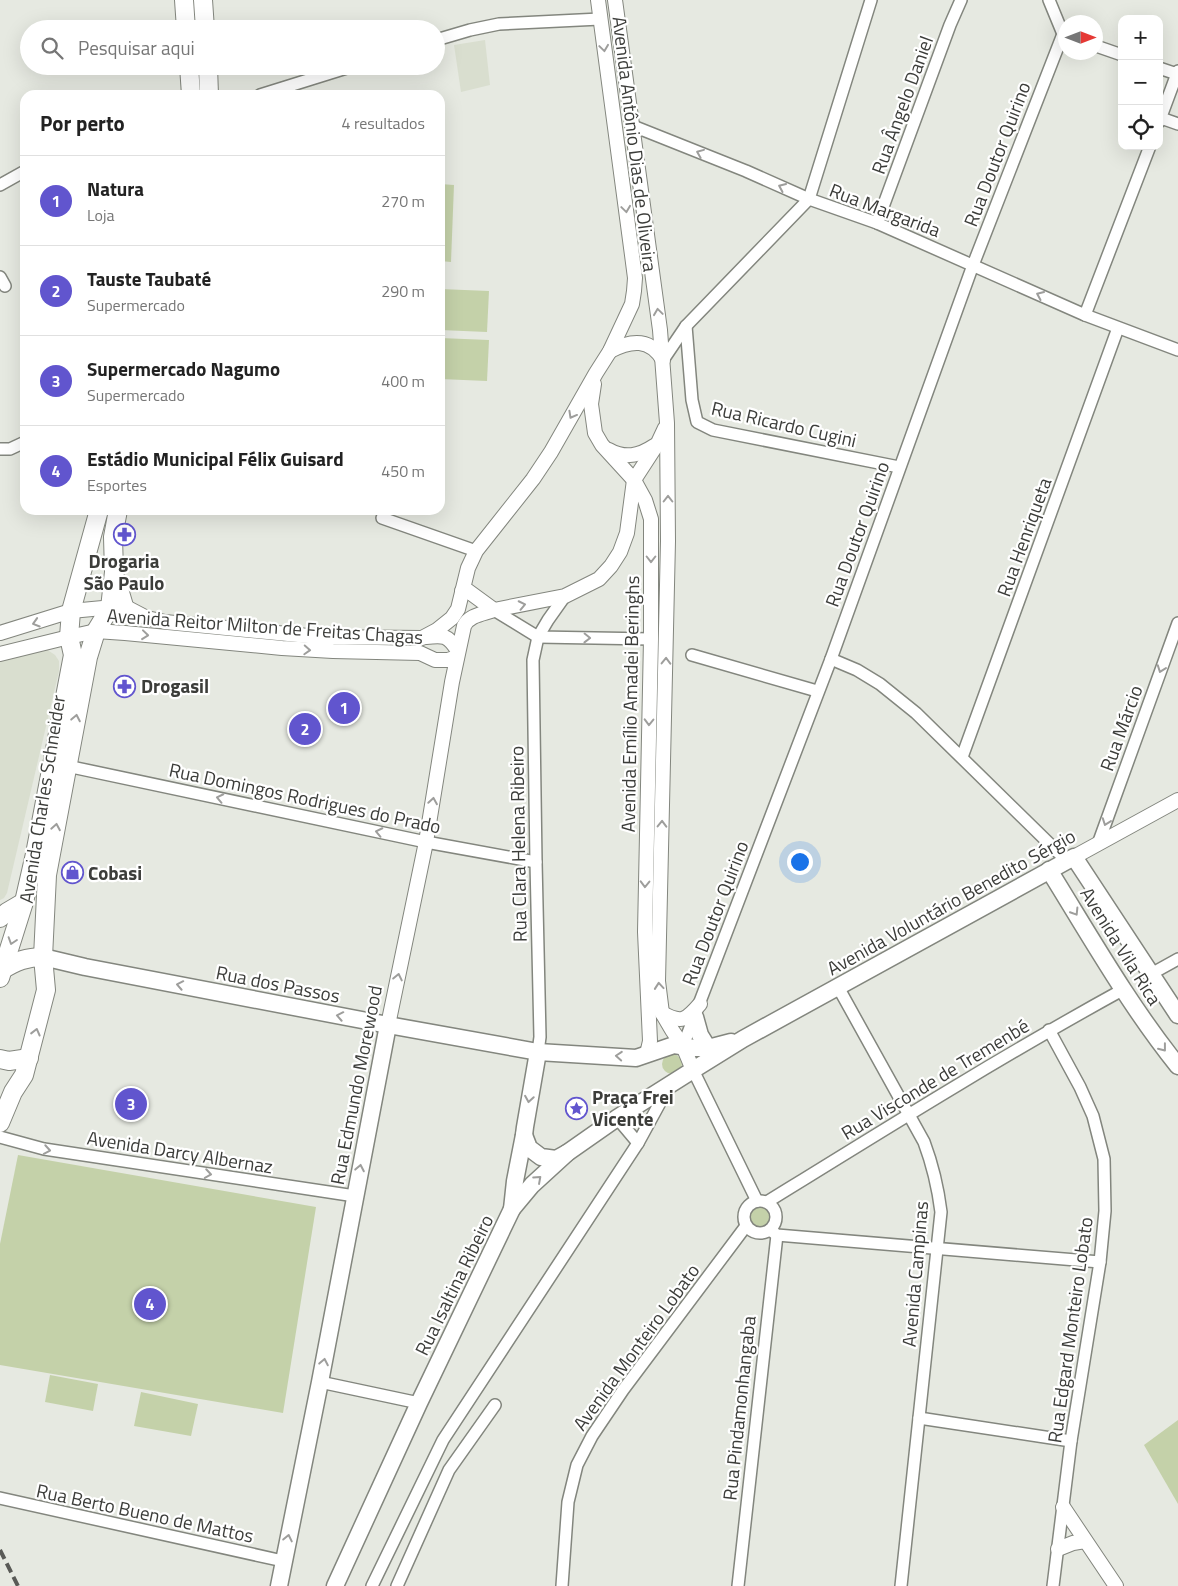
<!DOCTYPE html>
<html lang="pt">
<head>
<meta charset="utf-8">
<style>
  body { margin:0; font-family:"Titillium Web",sans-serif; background:#f2f2f2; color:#222 }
  .controls { position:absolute; right:15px; top:15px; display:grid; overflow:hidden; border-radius:10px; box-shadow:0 5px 20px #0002 }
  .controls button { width:45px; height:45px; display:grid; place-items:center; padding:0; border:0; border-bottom:1px solid #e0e0e0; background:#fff; color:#222; font:25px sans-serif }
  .compass { position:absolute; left:1058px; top:15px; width:45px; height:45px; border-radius:50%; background:#fff; box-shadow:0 5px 20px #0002; rotate:90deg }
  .you { position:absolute; left:799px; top:861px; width:18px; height:18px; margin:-12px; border:4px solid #fff; border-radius:50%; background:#1a73e8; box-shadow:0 0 0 8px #1a73e833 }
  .badge { display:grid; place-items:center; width:32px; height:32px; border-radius:50%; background:#6155ce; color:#fff; font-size:16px; font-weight:700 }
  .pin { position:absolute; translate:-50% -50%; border:2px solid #fff; box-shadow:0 1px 5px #0006 }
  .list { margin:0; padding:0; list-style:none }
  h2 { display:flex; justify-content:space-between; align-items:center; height:65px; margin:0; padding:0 20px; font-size:21px }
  h2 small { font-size:16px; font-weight:400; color:#767676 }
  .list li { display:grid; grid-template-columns:32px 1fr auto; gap:15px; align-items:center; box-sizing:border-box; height:90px; padding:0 20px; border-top:1px solid #e0e0e0 }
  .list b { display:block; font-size:19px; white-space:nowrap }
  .list p { margin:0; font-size:16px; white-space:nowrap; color:#767676 }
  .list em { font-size:16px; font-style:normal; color:#767676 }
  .icon { flex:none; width:28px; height:28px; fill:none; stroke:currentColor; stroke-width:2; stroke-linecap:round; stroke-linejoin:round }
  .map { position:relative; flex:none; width:1178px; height:1586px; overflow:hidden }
  .search { position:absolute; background:#fff; box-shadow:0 5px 20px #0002; left:20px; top:20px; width:425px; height:55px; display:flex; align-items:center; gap:12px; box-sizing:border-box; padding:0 18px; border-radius:28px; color:#767676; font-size:19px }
  .panel { position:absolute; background:#fff; box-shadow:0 5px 20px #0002; left:20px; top:90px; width:425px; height:425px; border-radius:15px }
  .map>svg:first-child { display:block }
  .built { fill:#d9decf }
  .green { fill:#c4d1a9 }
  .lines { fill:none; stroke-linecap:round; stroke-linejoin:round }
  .minor-casing { stroke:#83867e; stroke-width:14 }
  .tertiary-casing { stroke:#83867e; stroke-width:16 }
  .secondary-casing { stroke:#83867e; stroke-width:19 }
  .primary-casing { stroke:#83867e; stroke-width:20 }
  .minor { stroke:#fff; stroke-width:11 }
  .tertiary { stroke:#fff; stroke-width:14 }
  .secondary { stroke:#fff; stroke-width:16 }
  .primary { stroke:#fff; stroke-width:18 }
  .rail { stroke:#595a56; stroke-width:4; stroke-dasharray:10 5; stroke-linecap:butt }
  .oneway { stroke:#9e9e9c }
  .labels { text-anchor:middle; stroke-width:4.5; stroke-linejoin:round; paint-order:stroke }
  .street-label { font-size:19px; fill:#3c3d3a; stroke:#fff }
  .poi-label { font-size:19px; font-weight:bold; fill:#3c3d3a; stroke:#fff; text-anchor:start }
</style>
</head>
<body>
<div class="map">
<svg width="1178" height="1586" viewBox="0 0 1178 1586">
  <rect width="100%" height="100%" fill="#e6e9e1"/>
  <g class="built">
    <polygon points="485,40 490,85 461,92 454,45"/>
    <polygon points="46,649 55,655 59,661 59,671 7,893 4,898 0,900 0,661 31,650"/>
  </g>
  <g class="green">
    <polygon points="440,184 454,185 451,262 440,261"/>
    <polygon points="440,289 489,291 487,332 440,330"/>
    <polygon points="440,338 489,340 487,381 440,379"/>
    <circle cx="672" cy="1064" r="10"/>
    <polygon points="18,1155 316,1207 283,1413 0,1365 0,1244"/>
    <circle cx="760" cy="1217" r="12"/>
    <polygon points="50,1375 98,1384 93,1411 45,1402"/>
    <polygon points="141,1392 198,1404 191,1436 134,1426"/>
    <polygon points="1178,1420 1178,1504 1144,1445"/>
  </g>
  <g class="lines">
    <defs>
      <g id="minor">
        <polyline points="1049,0 1063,34 1066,35"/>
        <polyline points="436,40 470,30 499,24 600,19"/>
        <polyline points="1096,46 1122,55"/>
        <polyline points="1159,68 1177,74"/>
        <polyline points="260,95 353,66"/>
        <polyline points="1161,118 1178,124"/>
        <polyline points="1159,122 1178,71"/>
        <polyline points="633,126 746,171 809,199 877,223 1085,315 1178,350"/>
        <polyline points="0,185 25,171"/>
        <polyline points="877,223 950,25 961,0"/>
        <polyline points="0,277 5,286"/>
        <polyline points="1085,315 1150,146"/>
        <polyline points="686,326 692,400 697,422 713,430 899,467"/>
        <polyline points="663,360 686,326 809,199 871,0"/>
        <polyline points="0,449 10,449 25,442"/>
        <polyline points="382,518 476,551"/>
        <polyline points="494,610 538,637 651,639"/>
        <polyline points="692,655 817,691"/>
        <polyline points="831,659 857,670 880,684 916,713 1067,861"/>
        <polyline points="962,757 1118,328"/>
        <polyline points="67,766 426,842 536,862"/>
        <polyline points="1098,844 1178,623"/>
        <polyline points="1151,974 1178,959"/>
        <path d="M838,987L924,1142C933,1166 938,1188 941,1212L901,1586"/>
        <polyline points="1049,1030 1080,1087 1093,1116 1104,1159 1105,1211 1100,1262 1071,1441 1053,1586"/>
        <polyline points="683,1046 831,659 973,265 1063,34"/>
        <polyline points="538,1052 540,1037 536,862 533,660 538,637 548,620 565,596"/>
        <polyline points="693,1070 757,1201"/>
        <polyline points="617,1118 638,1143"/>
        <polyline points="0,1137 44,1149 355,1196"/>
        <circle cx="760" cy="1217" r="16"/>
        <path d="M767,1202C885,1129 1002,1056 1124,989"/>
        <polyline points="770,1230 777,1235 1100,1262"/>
        <polyline points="320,1382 419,1403"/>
        <polyline points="919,1418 1071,1441"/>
        <polyline points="0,1498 283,1561"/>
        <polyline points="372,1586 443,1440 638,1143 668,1088"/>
        <polyline points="397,1586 449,1470 495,1405"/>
        <polyline points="562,1586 568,1502 577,1465 592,1436 623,1390 746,1226"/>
        <polyline points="738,1586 777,1235"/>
      </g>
      <g id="tertiary">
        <polyline points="615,0 660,330 667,423 668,541 658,981 662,1013 672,1030 683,1046 693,1070"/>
        <path d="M610,351C631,340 650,338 663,360"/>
        <polyline points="594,384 591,404 595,433 602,445 634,480 645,500 651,519 651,639 645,932 650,1041 647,1054"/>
        <path d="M609,450C625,459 639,456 654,446"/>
        <polyline points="462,591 468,591 494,610 565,596 599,579 611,566 620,552 627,533 634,480 658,443 665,428"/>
        <polyline points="0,633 71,611 124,606 147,618 165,622 319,637 422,638 437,630 452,618 458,609 468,568 476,551 533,479 551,452 596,373 610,351 632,304 634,291 635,278 632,255 598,0"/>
        <path d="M426,637C444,635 448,635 458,651"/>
        <polyline points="0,654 69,637 96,631 125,633 282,648 333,651 420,653 435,660 448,660 457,657"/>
        <polyline points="1074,857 1178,800"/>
        <path d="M662,1013C682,1024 686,1020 700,1004"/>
        <path d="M388,1025L426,842L452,682L464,626C469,615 483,614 494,610"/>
        <polyline points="1063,1507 1116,1586"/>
        <polyline points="1058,1549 1073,1543 1085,1541"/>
      </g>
      <g id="secondary">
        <path d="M1049,870C1090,936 1129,1005 1178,1066"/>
        <polyline points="43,957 85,967 388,1025 538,1052 636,1058 674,1045 694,1048 708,1048 731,1042"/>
        <polyline points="695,1017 700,1035 708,1048"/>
        <polyline points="524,1135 529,1148 541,1157 556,1159 567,1153"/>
        <polyline points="512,1209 515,1181 524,1135 525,1127 538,1052"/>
        <polyline points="279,1586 320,1382 388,1025"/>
        <polyline points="335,1586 419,1403 512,1209 532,1185 567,1153 617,1118 693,1070 743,1039 1074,857 1178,1015"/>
      </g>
      <g id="primary">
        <polyline points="184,0 186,29"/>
        <polyline points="203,0 205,29"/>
        <polyline points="189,66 191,95"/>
        <polyline points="208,66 209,95"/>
        <polyline points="116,579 124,606"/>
        <polyline points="0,918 7,912 24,902"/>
        <path d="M2,970C16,961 27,957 43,957"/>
        <polyline points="0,978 24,902 35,854 73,655 69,637 71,611 99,510"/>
        <polyline points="0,1059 9,1061 29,1058"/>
        <polyline points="0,1123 13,1092 24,1075 46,990 43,957 47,875 88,657 96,631 110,608 114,572 113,537 118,510"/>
      </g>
    </defs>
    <use href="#minor" class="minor-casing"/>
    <use href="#tertiary" class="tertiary-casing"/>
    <use href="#secondary" class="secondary-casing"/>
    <use href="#primary" class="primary-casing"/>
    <use href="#minor" class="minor"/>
    <use href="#tertiary" class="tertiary"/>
    <use href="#secondary" class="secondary"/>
    <use href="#primary" class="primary"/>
    <polyline class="rail" points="0,1550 18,1586"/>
  </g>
  <defs><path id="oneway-chevron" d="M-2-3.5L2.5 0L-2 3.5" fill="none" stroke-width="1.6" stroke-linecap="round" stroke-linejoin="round" transform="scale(1.25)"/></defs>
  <g class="oneway">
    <use href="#oneway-chevron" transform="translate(604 48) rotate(82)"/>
    <use href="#oneway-chevron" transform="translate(700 153) rotate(-158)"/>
    <use href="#oneway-chevron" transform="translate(782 187) rotate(-156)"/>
    <use href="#oneway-chevron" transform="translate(626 209) rotate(82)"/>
    <use href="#oneway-chevron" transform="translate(1040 295) rotate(-156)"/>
    <use href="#oneway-chevron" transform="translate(658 312) rotate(-98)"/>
    <use href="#oneway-chevron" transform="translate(572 415) rotate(119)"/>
    <use href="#oneway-chevron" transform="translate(668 499) rotate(-90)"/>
    <use href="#oneway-chevron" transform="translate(651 559) rotate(90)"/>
    <use href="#oneway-chevron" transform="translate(522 605) rotate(-12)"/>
    <use href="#oneway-chevron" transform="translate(36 623) rotate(163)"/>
    <use href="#oneway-chevron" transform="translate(145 635) rotate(6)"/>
    <use href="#oneway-chevron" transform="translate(587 638) rotate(1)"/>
    <use href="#oneway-chevron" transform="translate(307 650) rotate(3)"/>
    <use href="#oneway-chevron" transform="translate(666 661) rotate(-89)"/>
    <use href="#oneway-chevron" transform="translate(1161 669) rotate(110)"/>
    <use href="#oneway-chevron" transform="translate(76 718) rotate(-79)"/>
    <use href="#oneway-chevron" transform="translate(649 722) rotate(91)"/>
    <use href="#oneway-chevron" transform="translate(220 798) rotate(-168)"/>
    <use href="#oneway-chevron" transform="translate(433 801) rotate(-81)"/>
    <use href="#oneway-chevron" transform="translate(1106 822) rotate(110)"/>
    <use href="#oneway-chevron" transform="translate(662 824) rotate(-89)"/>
    <use href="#oneway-chevron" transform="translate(56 827) rotate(-80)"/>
    <use href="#oneway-chevron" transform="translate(379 832) rotate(-168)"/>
    <use href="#oneway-chevron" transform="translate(645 884) rotate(91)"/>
    <use href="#oneway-chevron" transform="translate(1075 912) rotate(58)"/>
    <use href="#oneway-chevron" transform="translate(12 941) rotate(108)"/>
    <use href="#oneway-chevron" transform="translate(398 977) rotate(-78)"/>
    <use href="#oneway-chevron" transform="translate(180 985) rotate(-169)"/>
    <use href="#oneway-chevron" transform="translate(659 986) rotate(-95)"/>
    <use href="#oneway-chevron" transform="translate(340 1016) rotate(-169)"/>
    <use href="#oneway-chevron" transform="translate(36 1032) rotate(-76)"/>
    <use href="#oneway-chevron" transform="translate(1163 1048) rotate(52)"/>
    <use href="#oneway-chevron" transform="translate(619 1056) rotate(-176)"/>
    <use href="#oneway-chevron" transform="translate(529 1099) rotate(99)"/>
    <use href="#oneway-chevron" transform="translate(47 1150) rotate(10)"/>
    <use href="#oneway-chevron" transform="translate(360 1168) rotate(-79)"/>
    <use href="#oneway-chevron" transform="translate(208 1174) rotate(9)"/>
    <use href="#oneway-chevron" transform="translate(538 1179) rotate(-42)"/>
    <use href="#oneway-chevron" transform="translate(324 1362) rotate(-79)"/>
    <use href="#oneway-chevron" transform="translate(288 1538) rotate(-78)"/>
  </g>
  <defs>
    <symbol id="pharmacy-ring" viewBox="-11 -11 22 22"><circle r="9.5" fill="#fff" stroke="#6155ce" stroke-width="1.5"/><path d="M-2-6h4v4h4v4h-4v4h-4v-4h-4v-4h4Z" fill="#6155ce"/></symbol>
    <symbol id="shop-ring" viewBox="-11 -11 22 22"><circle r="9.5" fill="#fff" stroke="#6155ce" stroke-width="1.5"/><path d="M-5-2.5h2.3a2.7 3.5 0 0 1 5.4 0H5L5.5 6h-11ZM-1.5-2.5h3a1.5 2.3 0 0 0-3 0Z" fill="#6155ce"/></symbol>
    <symbol id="sight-ring" viewBox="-11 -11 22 22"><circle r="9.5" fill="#fff" stroke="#6155ce" stroke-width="1.5"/><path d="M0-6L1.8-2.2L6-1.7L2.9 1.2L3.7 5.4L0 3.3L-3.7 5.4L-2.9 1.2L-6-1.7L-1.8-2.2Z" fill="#6155ce"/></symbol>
  </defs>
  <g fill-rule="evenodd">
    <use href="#pharmacy-ring" x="112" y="522" width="25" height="25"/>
    <use href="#pharmacy-ring" x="112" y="674" width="25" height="25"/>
    <use href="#shop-ring" x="60" y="860" width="25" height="25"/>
    <use href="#sight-ring" x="564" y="1096" width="25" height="25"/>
  </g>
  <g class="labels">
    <g class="street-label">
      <text transform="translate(902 105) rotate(-70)" y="7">Rua Ângelo Daniel</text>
      <text transform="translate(635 144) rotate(83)" y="7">Avenida Antônio Dias de Oliveira</text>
      <text transform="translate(997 154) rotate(-69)" y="7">Rua Doutor Quirino</text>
      <text transform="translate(885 210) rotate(21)" y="7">Rua Margarida</text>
      <text transform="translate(784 424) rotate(13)" y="7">Rua Ricardo Cugini</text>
      <text transform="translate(857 534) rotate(-70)" y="7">Rua Doutor Quirino</text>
      <text transform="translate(1024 537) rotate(-70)" y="7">Rua Henriqueta</text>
      <text transform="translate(265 626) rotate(4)" y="7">Avenida Reitor Milton de Freitas Chagas</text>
      <text transform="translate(630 704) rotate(-89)" y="7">Avenida Emílio Amadei Beringhs</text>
      <text transform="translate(1121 728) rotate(-70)" y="7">Rua Márcio</text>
      <text transform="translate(305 798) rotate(12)" y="7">Rua Domingos Rodrigues do Prado</text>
      <text transform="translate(42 799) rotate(-81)" y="7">Avenida Charles Schneider</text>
      <text transform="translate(518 844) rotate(-91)" y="7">Rua Clara Helena Ribeiro</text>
      <text transform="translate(951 902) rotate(-29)" y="7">Avenida Voluntário Benedito Sérgio</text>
      <text transform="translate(715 913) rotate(-69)" y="7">Rua Doutor Quirino</text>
      <text transform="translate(1121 946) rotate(58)" y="7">Avenida Vila Rica</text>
      <text transform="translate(278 984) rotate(11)" y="7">Rua dos Passos</text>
      <text transform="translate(935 1079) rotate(-31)" y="7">Rua Visconde de Tremenbé</text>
      <text transform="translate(356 1085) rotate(-79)" y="7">Rua Edmundo Morewood</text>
      <text transform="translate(180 1152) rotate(9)" y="7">Avenida Darcy Albernaz</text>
      <text transform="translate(915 1274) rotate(-85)" y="7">Avenida Campinas</text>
      <text transform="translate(454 1285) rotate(-64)" y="7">Rua Isaltina Ribeiro</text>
      <text transform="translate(1070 1330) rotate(-82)" y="7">Rua Edgard Monteiro Lobato</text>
      <text transform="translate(636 1347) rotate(-54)" y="7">Avenida Monteiro Lobato</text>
      <text transform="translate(739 1408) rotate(-84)" y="7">Rua Pindamonhangaba</text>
      <text transform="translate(145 1513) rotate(12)" y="7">Rua Berto Bueno de Mattos</text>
    </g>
    <g class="poi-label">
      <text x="124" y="568" text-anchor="middle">Drogaria<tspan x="124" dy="22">São Paulo</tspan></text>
      <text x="141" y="693">Drogasil</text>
      <text x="88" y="880">Cobasi</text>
      <text x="592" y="1104">Praça Frei<tspan x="592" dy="22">Vicente</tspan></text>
    </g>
  </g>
</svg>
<div class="controls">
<button>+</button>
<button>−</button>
<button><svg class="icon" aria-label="locate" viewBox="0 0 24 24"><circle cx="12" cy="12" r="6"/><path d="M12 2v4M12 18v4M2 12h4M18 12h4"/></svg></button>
</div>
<svg class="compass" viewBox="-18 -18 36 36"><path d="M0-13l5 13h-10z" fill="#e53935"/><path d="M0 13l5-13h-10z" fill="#767676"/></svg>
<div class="you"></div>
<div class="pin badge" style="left:344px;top:708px">1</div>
<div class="pin badge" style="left:305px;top:729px">2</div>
<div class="pin badge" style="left:131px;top:1104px">3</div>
<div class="pin badge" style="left:150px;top:1304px">4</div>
<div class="search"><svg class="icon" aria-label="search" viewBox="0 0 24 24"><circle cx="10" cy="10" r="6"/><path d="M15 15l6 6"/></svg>Pesquisar aqui</div>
<section class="panel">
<h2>Por perto<small>4 resultados</small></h2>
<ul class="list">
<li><span class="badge">1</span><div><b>Natura</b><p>Loja</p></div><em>270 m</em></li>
<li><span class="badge">2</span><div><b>Tauste Taubaté</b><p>Supermercado</p></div><em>290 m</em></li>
<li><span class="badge">3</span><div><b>Supermercado Nagumo</b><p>Supermercado</p></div><em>400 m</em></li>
<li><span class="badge">4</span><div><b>Estádio Municipal Félix Guisard</b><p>Esportes</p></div><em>450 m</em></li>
</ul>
</section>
</div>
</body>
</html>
